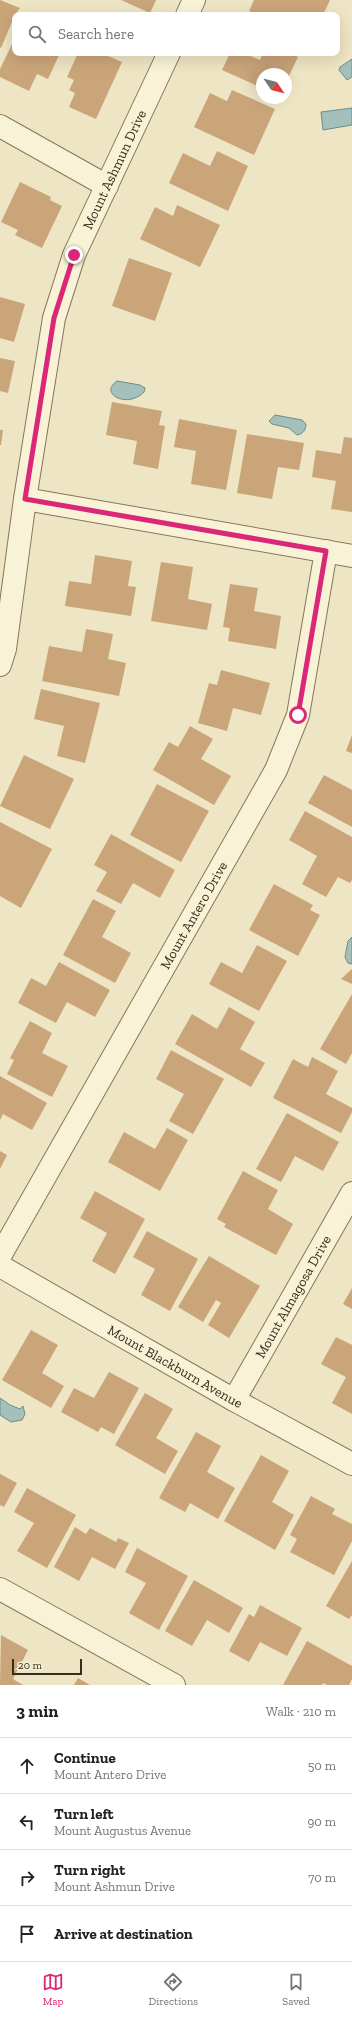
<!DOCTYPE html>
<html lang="en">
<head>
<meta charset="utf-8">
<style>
  body { margin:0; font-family:"Zilla Slab",serif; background:#f6f6f6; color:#222 }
  .compass { position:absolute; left:256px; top:68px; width:36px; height:36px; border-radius:50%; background:#fff; box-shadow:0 4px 16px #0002; rotate:125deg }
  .scale { position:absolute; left:12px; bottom:10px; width:70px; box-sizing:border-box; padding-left:4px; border:2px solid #372d1e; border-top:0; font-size:11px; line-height:14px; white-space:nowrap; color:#372d1e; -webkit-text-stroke:3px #f5efd3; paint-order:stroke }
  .stop { position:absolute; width:12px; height:12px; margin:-9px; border:3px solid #db2777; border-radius:50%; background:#fff }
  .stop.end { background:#db2777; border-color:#fff; box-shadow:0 1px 4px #0008 }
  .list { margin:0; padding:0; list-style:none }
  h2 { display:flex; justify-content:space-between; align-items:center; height:52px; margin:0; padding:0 16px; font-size:17px }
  h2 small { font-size:13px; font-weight:400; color:#767676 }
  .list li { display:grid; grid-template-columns:26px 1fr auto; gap:12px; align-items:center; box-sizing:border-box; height:56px; padding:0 16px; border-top:1px solid #e0e0e0 }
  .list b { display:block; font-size:15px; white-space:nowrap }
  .list p { margin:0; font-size:13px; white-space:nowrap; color:#767676 }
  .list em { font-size:13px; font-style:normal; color:#767676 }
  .icon { flex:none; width:22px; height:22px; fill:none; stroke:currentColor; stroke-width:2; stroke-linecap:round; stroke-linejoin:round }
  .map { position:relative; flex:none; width:352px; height:1685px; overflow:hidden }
  .search { position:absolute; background:#fff; box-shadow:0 4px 16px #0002; left:12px; right:12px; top:12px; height:44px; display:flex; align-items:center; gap:10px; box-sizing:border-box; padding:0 14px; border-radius:8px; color:#767676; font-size:15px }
  .sheet { height:276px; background:#fff }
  nav { display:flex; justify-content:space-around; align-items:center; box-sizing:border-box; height:56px; border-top:1px solid #e0e0e0; background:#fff; font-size:11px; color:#767676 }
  nav a { display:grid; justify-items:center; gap:2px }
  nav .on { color:#db2777 }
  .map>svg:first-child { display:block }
  .water { fill:#a5c0bb; stroke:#6c8e8a }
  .building { fill:#cba57a }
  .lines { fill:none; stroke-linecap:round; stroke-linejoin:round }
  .minor-casing { stroke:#87775a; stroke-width:24 }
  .minor { stroke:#f8f2d6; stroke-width:22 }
  .route { stroke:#db2777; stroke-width:5 }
  .labels { text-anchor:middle; stroke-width:3.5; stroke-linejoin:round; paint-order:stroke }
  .street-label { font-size:14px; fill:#372d1e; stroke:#f5efd3 }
</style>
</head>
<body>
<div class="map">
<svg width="352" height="1685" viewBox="0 0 352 1685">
  <rect width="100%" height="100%" fill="#ede5c3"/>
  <g class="water">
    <polygon points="352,59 352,77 347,80 339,70 340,67"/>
    <polygon points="352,108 352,125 323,130 321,112"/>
    <path d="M117,381L140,385L145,388L144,392C128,409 98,394 117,381Z"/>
    <path d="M275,415L302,420L306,424C306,430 303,434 297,435L289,428L272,424L269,421Z"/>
    <polygon points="352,937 352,964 348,963 345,957 348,941"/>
    <polygon points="0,1398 10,1405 20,1409 23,1406 25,1414 22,1420 11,1422 0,1415"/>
  </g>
  <g class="building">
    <polygon points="0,0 20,8 15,15 1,48 0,47"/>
    <polygon points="121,0 156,0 150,13"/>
    <polygon points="254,0 330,0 323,15 256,15 249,11"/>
    <polygon points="15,38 15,53 60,53 48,79 37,74 29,91 0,77 0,69"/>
    <polygon points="78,53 101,53 122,62 96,119 69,107 75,93 69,90 74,80 67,77"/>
    <polygon points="230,53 243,53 260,60 263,53 290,53 298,57 286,82 286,74 262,74 262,88 222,70"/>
    <polygon points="232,90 275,109 254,155 194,127 210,93 227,101"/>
    <polygon points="217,151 248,166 228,211 169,183 183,153 210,166"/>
    <polygon points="20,182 51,197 50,200 62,206 42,248 15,235 18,230 1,222"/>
    <polygon points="177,205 220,225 200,267 140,239 155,207 173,216"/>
    <polygon points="129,258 172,273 155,321 112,306"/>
    <polygon points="0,297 25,304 14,342 0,338"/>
    <polygon points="0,358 15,361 8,393 0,391"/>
    <polygon points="112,402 162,411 159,425 165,426 158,469 133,464 137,441 106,435"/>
    <polygon points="179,419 237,430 226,490 191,484 196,451 174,447"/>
    <polygon points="0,430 3,430 1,445 0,445"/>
    <polygon points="247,434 304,443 299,470 278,467 272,499 237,493"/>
    <polygon points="344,437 352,438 352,512 331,509 336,481 312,477 316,450 341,454"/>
    <polygon points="95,555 132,561 128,586 136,587 131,616 65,606 69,581 91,584"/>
    <polygon points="161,562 193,567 188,599 212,604 207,630 151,621"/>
    <polygon points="230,584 258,588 254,611 281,616 276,649 228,641 230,628 223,627"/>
    <polygon points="86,629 113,634 108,659 126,663 119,696 42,681 49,646 82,652"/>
    <polygon points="221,670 270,683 261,715 233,708 227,731 198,723 209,683 217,685"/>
    <polygon points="41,689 100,703 85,763 57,756 64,726 34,719"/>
    <polygon points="190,726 213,739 201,759 231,776 214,805 153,770 169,742 178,747"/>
    <polygon points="352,735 352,753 346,751"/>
    <polygon points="24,755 74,779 50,829 0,806"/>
    <polygon points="324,775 352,790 352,827 308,803"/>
    <polygon points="157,784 209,811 181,862 130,835"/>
    <polygon points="305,811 352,837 352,880 350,883 338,877 326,897 302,884 317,856 289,840"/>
    <polygon points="0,822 52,849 21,908 0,896"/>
    <polygon points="111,834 175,870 160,898 133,883 121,904 96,891 107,872 94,865"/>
    <polygon points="274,884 313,905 310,910 320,915 298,956 249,930"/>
    <polygon points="93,899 116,911 102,937 131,953 115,983 63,955"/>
    <polygon points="257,945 287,961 259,1011 209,984 221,962 242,973"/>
    <polygon points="59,962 110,990 95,1017 67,1002 56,1023 18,1003 31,978 46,986"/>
    <polygon points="352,969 352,984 341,979"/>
    <polygon points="352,994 352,1053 346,1064 320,1049"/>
    <polygon points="229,1007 255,1022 240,1049 265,1063 251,1087 175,1044 192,1014 217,1029"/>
    <polygon points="30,1021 52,1033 42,1053 68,1066 52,1097 7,1074 14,1060 10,1058"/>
    <polygon points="171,1050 224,1079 193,1134 169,1121 184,1094 156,1079"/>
    <polygon points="312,1057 338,1071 326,1094 352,1108 352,1112 341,1133 273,1098 293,1059 308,1067"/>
    <polygon points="0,1076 47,1103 32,1130 3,1114 0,1120"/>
    <polygon points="287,1113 339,1142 323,1171 295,1156 281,1182 256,1169"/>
    <polygon points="167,1128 188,1140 160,1191 108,1162 124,1132 155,1149"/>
    <polygon points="0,1151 7,1155 0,1169"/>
    <polygon points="243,1171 278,1190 268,1209 293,1224 276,1255 224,1227 226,1224 217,1219"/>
    <polygon points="95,1191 145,1219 115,1274 92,1261 107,1233 80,1218"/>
    <polygon points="147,1231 198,1259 170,1311 141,1295 155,1269 133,1257"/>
    <polygon points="209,1256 260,1286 229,1338 208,1325 221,1303 216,1300 203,1322 178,1307"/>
    <polygon points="352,1288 352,1309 343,1304"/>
    <polygon points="31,1330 58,1345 42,1373 64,1386 51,1408 2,1380"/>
    <polygon points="336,1337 352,1345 352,1414 332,1403 346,1377 321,1364"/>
    <polygon points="109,1372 139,1388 114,1434 101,1427 98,1432 61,1412 74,1388 94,1398"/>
    <polygon points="145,1393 173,1409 156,1438 178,1451 165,1474 115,1445"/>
    <polygon points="196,1432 221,1446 207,1472 235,1488 218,1519 190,1503 185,1512 159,1498"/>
    <polygon points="261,1455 289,1471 272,1502 294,1515 275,1550 224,1521"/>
    <polygon points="0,1474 17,1483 4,1507 0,1505"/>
    <polygon points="27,1488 76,1515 47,1568 17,1551 34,1523 14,1512"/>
    <polygon points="311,1496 335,1509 332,1514 352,1524 352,1541 334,1575 290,1552 297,1539 290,1535"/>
    <polygon points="75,1527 86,1534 90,1528 116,1542 118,1538 129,1543 115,1569 92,1557 79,1581 54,1567"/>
    <polygon points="137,1548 188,1576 159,1630 129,1613 146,1583 125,1572"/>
    <polygon points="352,1561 352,1615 349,1619 326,1606"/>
    <polygon points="194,1580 243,1608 229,1633 207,1620 192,1646 165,1631"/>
    <polygon points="260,1605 302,1628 287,1656 260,1642 249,1662 229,1651 249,1614 254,1617"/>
    <polygon points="1,1635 28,1650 13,1679 23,1685 0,1685"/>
    <polygon points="307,1641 352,1666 352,1679 349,1685 327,1685 323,1683 322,1685 283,1685"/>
    <polygon points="78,1678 90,1685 74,1685"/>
  </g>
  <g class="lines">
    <defs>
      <g id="minor">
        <polyline points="187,15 194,0"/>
        <polyline points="0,126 107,186"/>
        <polyline points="25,499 352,556"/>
        <path id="s1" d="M0,665L5,649L25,499L54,318L74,255L169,53"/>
        <path id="s2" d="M0,1256L276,770L298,715L326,551"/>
        <path id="s3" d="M0,1266L234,1400L352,1464"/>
        <path id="s4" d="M234,1400L352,1193"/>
        <polyline points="0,1589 174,1685"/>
      </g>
    </defs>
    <use href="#minor" class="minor-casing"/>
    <use href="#minor" class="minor"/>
  </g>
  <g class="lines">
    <polyline class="route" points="74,255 54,318 25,499 326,551 298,715"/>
  </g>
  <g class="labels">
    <g class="street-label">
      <text dy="5" stroke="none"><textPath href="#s1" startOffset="512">Mount Ashmun Drive</textPath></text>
      <text dy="5" stroke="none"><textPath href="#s2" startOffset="392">Mount Antero Drive</textPath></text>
      <text dy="5" stroke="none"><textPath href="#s4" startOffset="119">Mount Almagosa Drive</textPath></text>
      <text dy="5" stroke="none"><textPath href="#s3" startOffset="202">Mount Blackburn Avenue</textPath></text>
    </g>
  </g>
</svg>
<svg class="compass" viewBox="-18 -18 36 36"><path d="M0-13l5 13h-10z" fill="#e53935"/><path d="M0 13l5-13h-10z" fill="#767676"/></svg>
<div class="scale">20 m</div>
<div class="stop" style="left:298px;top:715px"></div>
<div class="stop end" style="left:74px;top:255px"></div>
<div class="search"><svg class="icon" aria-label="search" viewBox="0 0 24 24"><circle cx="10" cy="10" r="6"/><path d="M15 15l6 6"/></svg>Search here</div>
</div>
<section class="sheet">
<h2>3 min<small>Walk · 210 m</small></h2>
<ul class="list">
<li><svg class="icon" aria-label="ahead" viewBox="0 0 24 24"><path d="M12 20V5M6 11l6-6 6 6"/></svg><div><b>Continue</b><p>Mount Antero Drive</p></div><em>50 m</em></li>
<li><svg class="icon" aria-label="left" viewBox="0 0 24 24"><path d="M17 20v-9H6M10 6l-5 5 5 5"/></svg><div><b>Turn left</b><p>Mount Augustus Avenue</p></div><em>90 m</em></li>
<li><svg class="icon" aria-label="right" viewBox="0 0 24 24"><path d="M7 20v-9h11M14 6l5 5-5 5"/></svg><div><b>Turn right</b><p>Mount Ashmun Drive</p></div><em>70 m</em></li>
<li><svg class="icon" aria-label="arrive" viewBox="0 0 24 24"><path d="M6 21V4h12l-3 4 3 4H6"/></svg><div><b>Arrive at destination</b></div></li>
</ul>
</section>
<nav>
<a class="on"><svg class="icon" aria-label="map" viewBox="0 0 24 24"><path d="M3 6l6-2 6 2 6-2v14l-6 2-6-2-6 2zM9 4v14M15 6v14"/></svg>Map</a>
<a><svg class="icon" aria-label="directions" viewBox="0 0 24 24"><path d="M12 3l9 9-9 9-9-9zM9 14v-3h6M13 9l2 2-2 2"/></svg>Directions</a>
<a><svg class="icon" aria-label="saved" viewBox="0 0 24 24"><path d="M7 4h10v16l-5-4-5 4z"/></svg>Saved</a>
</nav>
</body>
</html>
